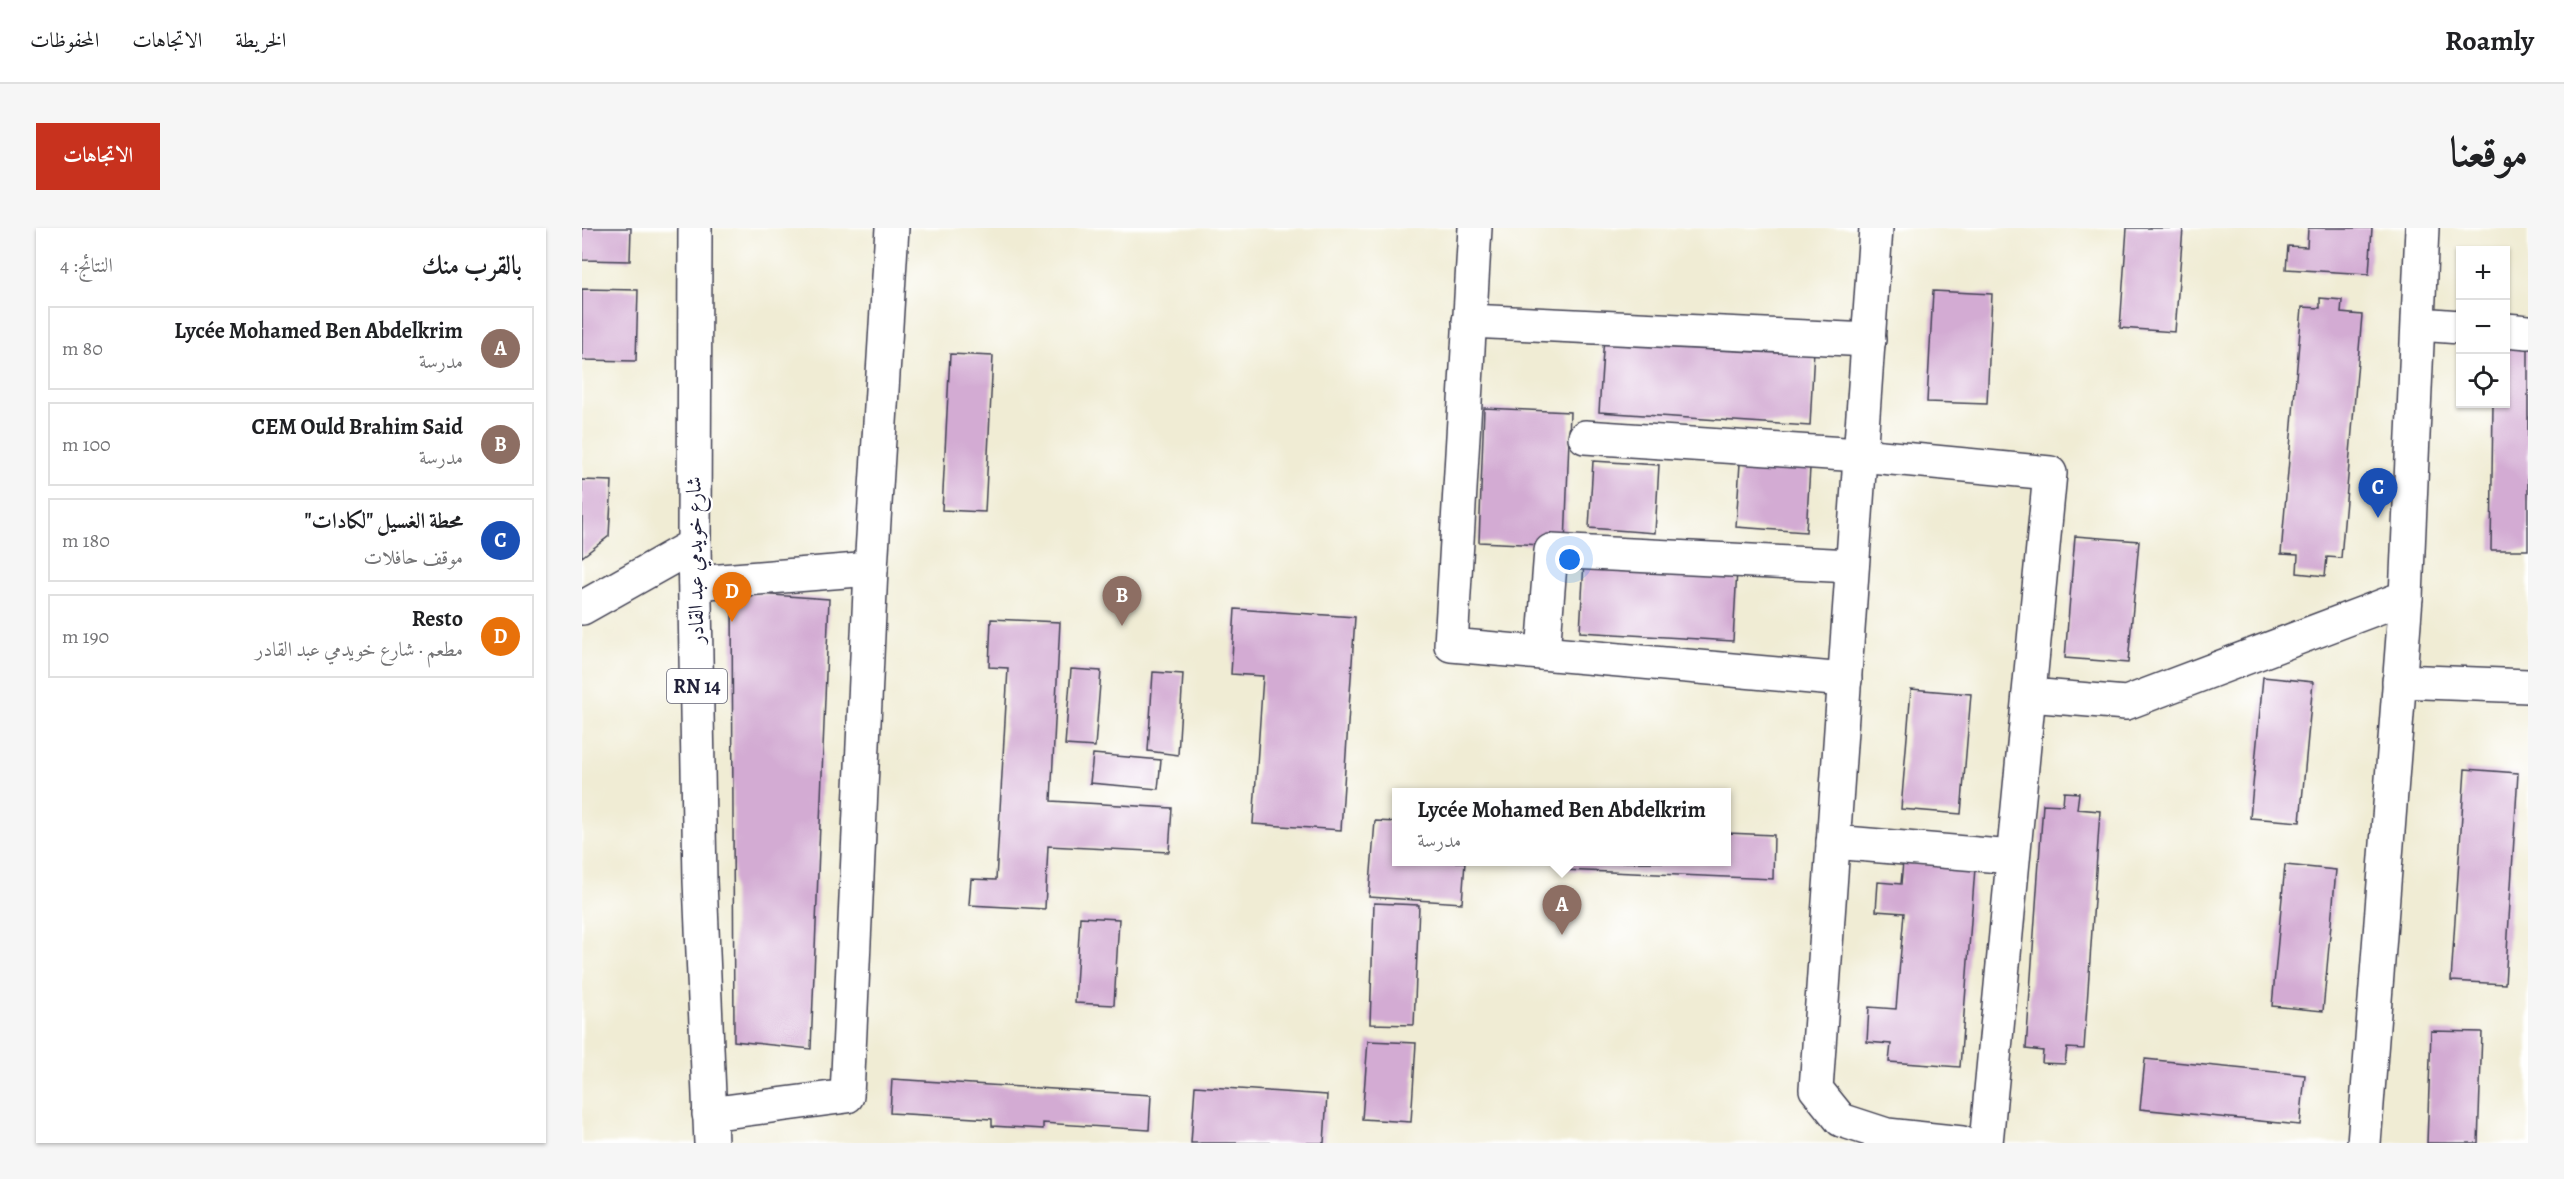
<!DOCTYPE html>
<html lang="ar">
<head>
<meta charset="utf-8">
<style>
  body { margin:0; font-family:Alegreya,Amiri,serif; background:#f6f6f6; color:#202124; direction:rtl }
  .controls { position:absolute; right:18px; top:18px; display:grid; overflow:hidden; border-radius:0px; box-shadow:0 2px 4px #0004 }
  .controls button { width:54px; height:54px; display:grid; place-items:center; padding:0; border:0; border-bottom:2px solid #e0e0e0; background:#fff; color:#202124; font:30px sans-serif }
  .you { position:absolute; left:988px; top:332px; width:21px; height:21px; margin:-15px; border:4px solid #fff; border-radius:50%; background:#1a73e8; box-shadow:0 0 0 9px #1a73e833 }
  .badge { display:grid; place-items:center; width:39px; height:39px; border-radius:50%; background:#c8321e; color:#fff; font-size:20px; font-weight:700 }
  .pin { position:absolute; translate:-50% -50px; filter:drop-shadow(0 2px 3px #0008) }
  .pin::after { content:''; position:absolute; top:32px; width:21px; height:18px; background:inherit; clip-path:polygon(0 0,100% 0,50% 100%) }
  .popup { position:absolute; left:810px; top:560px; width:339px; height:78px; box-sizing:border-box; display:grid; place-content:center; border-radius:0px; background:#fff; filter:drop-shadow(0 2px 4px #0005); font-size:20px; white-space:nowrap; color:#757577 }
  .popup b { font-size:22px; color:#202124 }
  .popup::after { content:''; position:absolute; left:50%; top:100%; margin-left:-12px; border:12px solid transparent; border-top-color:#fff }
  .list { margin:0; padding:0; list-style:none }
  h2 { display:flex; justify-content:space-between; align-items:center; height:78px; margin:0; padding:0 24px; font-size:26px }
  h2 small { font-size:20px; font-weight:400; color:#757577 }
  .list li { display:grid; grid-template-columns:39px 1fr auto; gap:18px; align-items:center; box-sizing:border-box; height:84px; margin:0 12px 12px; padding:0 12px; border:2px solid #e0e0e0; border-radius:0px }
  .list b { display:block; font-size:22px; white-space:nowrap }
  .list p { margin:0; font-size:20px; white-space:nowrap; color:#757577 }
  .list em { font-size:20px; font-style:normal; color:#757577 }
  .icon { flex:none; width:33px; height:33px; fill:none; stroke:currentColor; stroke-width:2; stroke-linecap:round; stroke-linejoin:round }
  .map { position:relative; flex:none; width:1946px; height:915px; overflow:hidden; direction:ltr; border-radius:0px }
  header { display:flex; align-items:center; gap:36px; box-sizing:border-box; height:84px; padding:0 30px; background:#fff; border-bottom:2px solid #e0e0e0 }
  header strong { font-size:28px }
  nav { display:flex; gap:33px; margin-inline-start:auto; font-size:21px }
  .intro { display:flex; align-items:center; justify-content:space-between; box-sizing:border-box; height:144px; padding:0 36px }
  h1 { margin:0; font-size:42px }
  .button { padding:15px 27px; border-radius:0px; background:#c8321e; color:#fff; font-size:21px; font-weight:700 }
  main { display:flex; gap:36px; padding:0 36px }
  aside { flex:1; background:#fff; border-radius:0px; box-shadow:0 2px 4px #0004 }
  .map>svg:first-child { display:block }
  .building { fill:#d3abd3 }
  .lines { fill:none; stroke-linecap:round; stroke-linejoin:round }
  .minor-casing { stroke:#414052; stroke-width:36 }
  .major-casing { stroke:#414052; stroke-width:36 }
  .minor { stroke:#fff; stroke-width:33 }
  .major { stroke:#fff; stroke-width:33 }
  .labels { text-anchor:middle; stroke-width:4.5; stroke-linejoin:round; paint-order:stroke }
  .shield { fill:#fff; stroke:#646476; stroke-width:1.5 }
  .shield-label { font-size:20px; font-weight:bold; fill:#22223b }
  .street-label { font-size:21px; fill:#22223b; stroke:#fff }
</style>
</head>
<body>
<header>
<strong>Roamly</strong>
<nav><a>الخريطة</a><a>الاتجاهات</a><a>المحفوظات</a></nav>
</header>
<div class="intro"><h1>موقعنا</h1><a class="button">الاتجاهات</a></div>
<main>
<div class="map">
<svg width="1946" height="915" viewBox="0 0 1946 915">
  <rect width="100%" height="100%" fill="#fff"/>
  <filter id="ink" filterUnits="userSpaceOnUse"><feTurbulence type="fractalNoise" baseFrequency=".0167" numOctaves="2"/><feDisplacementMap in="SourceGraphic" scale="12" xChannelSelector="R" yChannelSelector="G"/><feConvolveMatrix kernelMatrix="1 2 1 2 8 2 1 2 1" color-interpolation-filters="sRGB"/></filter>
  <filter id="wash" filterUnits="userSpaceOnUse"><feTurbulence type="fractalNoise" baseFrequency=".008" numOctaves="4" result="noise"/><feDisplacementMap in="SourceGraphic" scale="24" xChannelSelector="R" yChannelSelector="G"/><feGaussianBlur stdDeviation="1.35" result="paint"/><feColorMatrix in="noise" values="0 0 0 0 0 0 0 0 0 0 0 0 0 0 0 0 0 1.4 0 .05"/><feComposite in="paint" operator="in"/></filter>
  <g filter="url(#wash)">
    <rect width="100%" height="100%" fill="#f0ecd4"/>
    <g id="blocks">
      <g class="building">
        <polygon points="0,0 49,0 48,33 0,32"/>
        <polygon points="1545,0 1601,0 1593,104 1538,100"/>
        <polygon points="1726,0 1790,0 1787,46 1704,41 1706,18 1725,19"/>
        <polygon points="0,61 56,62 54,133 0,132"/>
        <polygon points="1351,63 1410,66 1405,176 1345,174"/>
        <polygon points="1738,70 1760,72 1759,85 1780,87 1759,330 1745,329 1743,348 1715,345 1716,327 1699,326 1720,79 1738,80"/>
        <polygon points="1022,108 1232,121 1228,198 1017,184"/>
        <polygon points="1924,111 1946,111 1946,322 1909,322 1911,176 1924,176"/>
        <polygon points="368,126 411,128 403,284 360,282"/>
        <polygon points="902,180 988,184 983,318 897,314"/>
        <polygon points="1011,233 1077,237 1073,305 1007,300"/>
        <polygon points="1158,235 1228,240 1224,304 1154,299"/>
        <polygon points="0,252 30,253 27,308 0,329"/>
        <polygon points="1493,308 1557,313 1546,435 1483,430"/>
        <polygon points="1002,333 1155,342 1151,413 998,404"/>
        <polygon points="150,364 247,371 229,821 152,813"/>
        <polygon points="653,381 773,389 759,602 671,596 681,448 649,446"/>
        <polygon points="409,391 478,394 469,573 590,580 587,624 466,618 463,681 387,677 389,651 414,652 426,440 407,439"/>
        <polygon points="489,441 519,443 513,519 483,517"/>
        <polygon points="571,444 601,446 596,527 566,523"/>
        <polygon points="1681,449 1731,454 1718,594 1668,590"/>
        <polygon points="1329,461 1389,466 1379,586 1319,581"/>
        <polygon points="511,526 579,532 576,561 508,555"/>
        <polygon points="1883,541 1936,545 1923,756 1869,753"/>
        <polygon points="1482,564 1497,565 1495,581 1518,583 1502,821 1485,820 1483,836 1460,835 1461,823 1444,821 1461,576 1481,577"/>
        <polygon points="793,593 815,594 815,634 883,634 880,675 787,669"/>
        <polygon points="1145,605 1192,607 1191,651 981,642 981,634 1145,634"/>
        <polygon points="1321,634 1393,640 1378,839 1307,834 1309,816 1285,814 1287,779 1314,781 1322,685 1294,683 1296,654 1319,656"/>
        <polygon points="1703,637 1754,642 1741,783 1690,778"/>
        <polygon points="792,675 837,677 832,797 788,796"/>
        <polygon points="498,689 537,691 532,777 493,775"/>
        <polygon points="1849,803 1900,804 1896,915 1845,915"/>
        <polygon points="786,813 834,815 829,894 780,891"/>
        <polygon points="1563,831 1723,847 1718,897 1558,881"/>
        <polygon points="310,851 569,867 567,902 461,895 461,901 410,898 410,891 308,885"/>
        <polygon points="613,858 745,867 742,915 609,915"/>
      </g>
    </g>
  </g>
  <g filter="url(#ink)">
    <use href="#blocks" fill-opacity="0" stroke="#414052" stroke-width="1.5"/>
    <g class="lines">
      <defs>
        <g id="minor">
          <polyline points="893,0 869,417 1263,452"/>
          <polyline points="1294,0 1234,861 1259,892 1305,907 1380,915"/>
          <polyline points="887,93 1287,112"/>
          <polyline points="1837,96 1878,99"/>
          <polyline points="1924,102 1946,104"/>
          <polyline points="1003,209 1278,227 1468,245 1404,915"/>
          <polyline points="113,355 289,341"/>
          <polyline points="0,380 112,317"/>
          <polyline points="961,425 969,323 1270,338"/>
          <polyline points="1817,453 1946,458"/>
          <polyline points="1447,467 1544,475 1824,369"/>
          <polyline points="1251,614 1431,629"/>
          <polyline points="127,886 265,868 289,341 310,0"/>
        </g>
        <g id="major">
          <polyline points="113,0 112,317 118,653 129,915"/>
          <polyline points="1782,915 1824,369 1840,0"/>
        </g>
      </defs>
      <use href="#minor" class="minor-casing"/>
      <use href="#major" class="major-casing"/>
      <use href="#minor" class="minor"/>
      <use href="#major" class="major"/>
    </g>
  </g>
  <g class="labels">
    <rect class="shield" x="85" y="441" width="60" height="34" rx="4.5"/>
    <g class="shield-label">
      <text x="115" y="465">RN 14</text>
    </g>
    <g class="street-label">
      <text transform="translate(113 332) rotate(-91)" y="7">شارع خويدمي عبد القادر</text>
    </g>
  </g>
</svg>
<div class="controls">
<button>+</button>
<button>−</button>
<button><svg class="icon" aria-label="locate" viewBox="0 0 24 24"><circle cx="12" cy="12" r="6"/><path d="M12 2v4M12 18v4M2 12h4M18 12h4"/></svg></button>
</div>
<div class="you"></div>
<div class="pin badge" style="left:980px;top:707px;background:#8d6e63">A</div>
<div class="popup"><b>Lycée Mohamed Ben Abdelkrim</b>مدرسة</div>
<div class="pin badge" style="left:540px;top:398px;background:#8d6e63">B</div>
<div class="pin badge" style="left:1796px;top:290px;background:#1a4fb4">C</div>
<div class="pin badge" style="left:150px;top:394px;background:#e8710a">D</div>
</div>
<aside>
<h2>بالقرب منك<small>النتائج: 4</small></h2>
<ul class="list">
<li><span class="badge" style="background:#8d6e63">A</span><div><b>Lycée Mohamed Ben Abdelkrim</b><p>مدرسة</p></div><em>80 m</em></li>
<li><span class="badge" style="background:#8d6e63">B</span><div><b>CEM Ould Brahim Said</b><p>مدرسة</p></div><em>100 m</em></li>
<li><span class="badge" style="background:#1a4fb4">C</span><div><b>محطة الغسيل &quot;لكادات&quot;</b><p>موقف حافلات</p></div><em>180 m</em></li>
<li><span class="badge" style="background:#e8710a">D</span><div><b>Resto</b><p>مطعم · شارع خويدمي عبد القادر</p></div><em>190 m</em></li>
</ul>
</aside>
</main>
</body>
</html>
